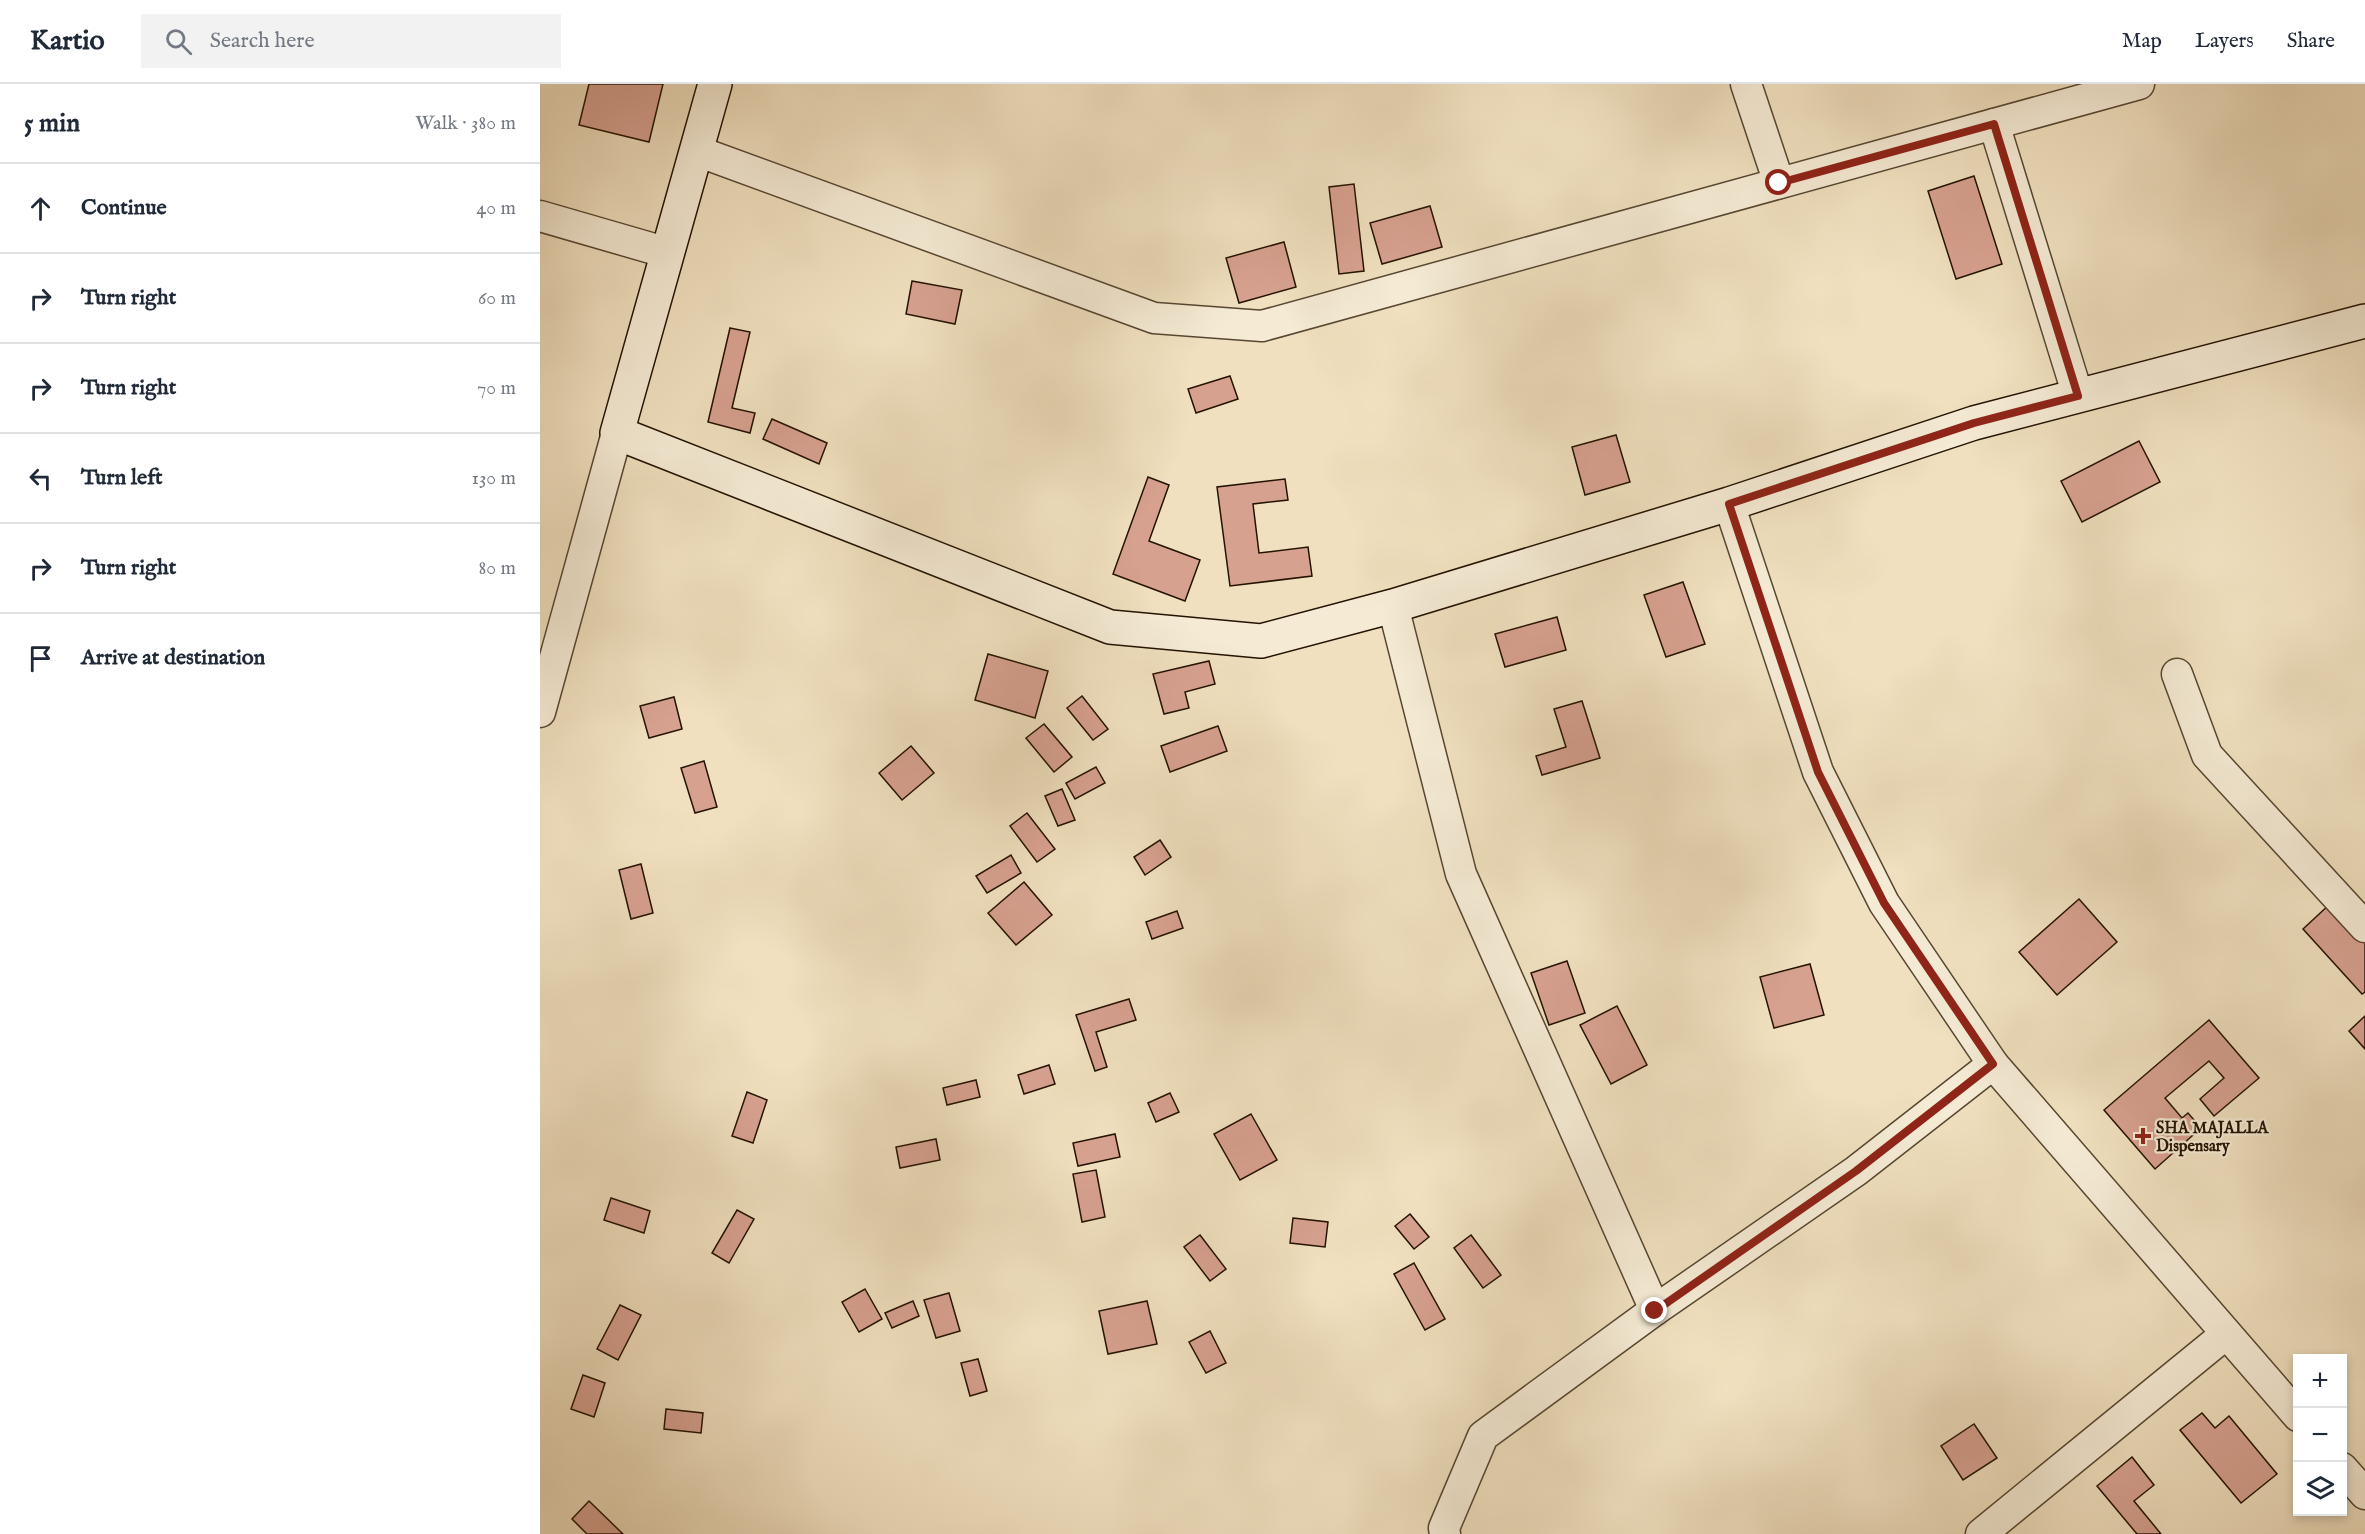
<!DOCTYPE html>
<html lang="en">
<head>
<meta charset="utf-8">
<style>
  body { margin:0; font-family:"IM FELL English",serif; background:#f2f2f3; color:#1f2937 }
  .controls { position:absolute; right:18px; bottom:18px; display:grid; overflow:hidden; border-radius:0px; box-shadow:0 3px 9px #0003 }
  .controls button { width:54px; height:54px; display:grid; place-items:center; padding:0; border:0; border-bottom:2px solid #e0e1e3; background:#fff; color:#1f2937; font:30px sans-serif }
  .stop { position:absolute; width:18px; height:18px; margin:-14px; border:4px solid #8f2418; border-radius:50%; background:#fff }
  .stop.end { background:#8f2418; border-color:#fff; box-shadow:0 2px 6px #0008 }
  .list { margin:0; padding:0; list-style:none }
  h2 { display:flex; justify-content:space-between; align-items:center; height:78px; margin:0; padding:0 24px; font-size:26px }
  h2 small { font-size:20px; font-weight:400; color:#747a83 }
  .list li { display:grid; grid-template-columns:39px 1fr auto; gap:18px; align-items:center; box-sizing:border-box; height:90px; padding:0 24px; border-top:2px solid #e0e1e3 }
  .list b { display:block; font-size:22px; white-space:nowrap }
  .list em { font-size:20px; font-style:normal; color:#747a83 }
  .icon { flex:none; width:33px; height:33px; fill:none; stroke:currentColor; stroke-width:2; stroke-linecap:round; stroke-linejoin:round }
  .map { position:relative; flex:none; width:1825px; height:1450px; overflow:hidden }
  header { display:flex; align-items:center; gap:36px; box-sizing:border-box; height:84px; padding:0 30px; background:#fff; border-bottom:2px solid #e0e1e3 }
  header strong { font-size:28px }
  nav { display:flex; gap:33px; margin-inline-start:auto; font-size:21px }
  .search { width:420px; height:54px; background:#f2f2f3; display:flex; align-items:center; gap:15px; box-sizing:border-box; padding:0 21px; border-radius:0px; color:#747a83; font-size:22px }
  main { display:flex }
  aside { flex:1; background:#fff }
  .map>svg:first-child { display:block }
  .building { fill:#d7a190; stroke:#241202; stroke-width:1.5 }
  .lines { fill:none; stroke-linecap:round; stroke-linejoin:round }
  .street-casing { stroke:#574631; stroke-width:33 }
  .secondary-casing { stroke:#241202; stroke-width:36 }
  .street { stroke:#f5ebd5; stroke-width:30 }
  .secondary { stroke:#f5ebd5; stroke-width:33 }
  .route { stroke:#8f2418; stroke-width:8 }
  .poi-dot { fill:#8f2418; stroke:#f5ebd5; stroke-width:2 }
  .labels { text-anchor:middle; stroke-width:4.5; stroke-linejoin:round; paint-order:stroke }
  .poi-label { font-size:16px; font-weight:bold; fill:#241202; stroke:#f5ebd5; text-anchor:start }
</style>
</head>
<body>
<header>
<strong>Kartio</strong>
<div class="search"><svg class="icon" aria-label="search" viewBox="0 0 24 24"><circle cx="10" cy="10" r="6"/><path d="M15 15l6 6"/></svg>Search here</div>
<nav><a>Map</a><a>Layers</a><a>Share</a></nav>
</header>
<main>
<aside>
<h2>5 min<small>Walk · 380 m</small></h2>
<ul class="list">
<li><svg class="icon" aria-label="ahead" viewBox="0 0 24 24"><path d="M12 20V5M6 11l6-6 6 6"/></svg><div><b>Continue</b></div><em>40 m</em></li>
<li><svg class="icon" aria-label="right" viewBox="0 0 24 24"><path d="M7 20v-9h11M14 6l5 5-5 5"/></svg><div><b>Turn right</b></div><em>60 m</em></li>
<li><svg class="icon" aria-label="right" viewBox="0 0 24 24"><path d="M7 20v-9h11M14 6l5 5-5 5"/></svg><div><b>Turn right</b></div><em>70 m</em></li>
<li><svg class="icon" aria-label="left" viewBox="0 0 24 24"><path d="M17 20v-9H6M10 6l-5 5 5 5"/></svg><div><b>Turn left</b></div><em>130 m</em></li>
<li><svg class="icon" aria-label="right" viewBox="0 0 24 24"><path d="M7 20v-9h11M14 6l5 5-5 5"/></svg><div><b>Turn right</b></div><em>80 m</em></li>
<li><svg class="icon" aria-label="arrive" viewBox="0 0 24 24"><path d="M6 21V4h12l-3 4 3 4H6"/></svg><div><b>Arrive at destination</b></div></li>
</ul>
</aside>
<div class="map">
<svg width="1825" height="1450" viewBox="0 0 1825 1450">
  <rect width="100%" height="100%" fill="#f0e0bf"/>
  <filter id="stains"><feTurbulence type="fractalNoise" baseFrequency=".00333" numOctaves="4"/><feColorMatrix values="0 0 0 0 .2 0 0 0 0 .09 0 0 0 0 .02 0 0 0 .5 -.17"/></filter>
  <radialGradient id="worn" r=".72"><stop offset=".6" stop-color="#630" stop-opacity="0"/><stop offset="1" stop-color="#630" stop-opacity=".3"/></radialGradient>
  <g class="building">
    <polygon points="49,0 123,0 109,58 39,41"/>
    <polygon points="1434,92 1462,180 1416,195 1388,107"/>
    <polygon points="814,100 824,187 799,190 789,103"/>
    <polygon points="890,122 902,163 842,180 830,139"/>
    <polygon points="744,158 756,203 699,219 686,174"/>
    <polygon points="372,197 422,206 415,240 366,230"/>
    <polygon points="190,244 210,248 192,324 215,329 210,349 168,338"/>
    <polygon points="690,292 698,315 656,329 648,305"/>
    <polygon points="232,335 287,359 279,380 223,355"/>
    <polygon points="1076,351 1090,398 1045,411 1032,363"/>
    <polygon points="1599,357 1620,398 1542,438 1521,397"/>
    <polygon points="608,393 629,401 609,457 660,476 645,517 573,490"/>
    <polygon points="745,395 748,416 713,420 719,469 768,463 772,492 690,502 677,403"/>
    <polygon points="1143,498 1165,560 1126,573 1104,511"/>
    <polygon points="1017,533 1026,566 965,583 955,550"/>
    <polygon points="448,570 508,587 495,634 435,616"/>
    <polygon points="669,577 675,600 645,608 649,624 624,630 613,590"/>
    <polygon points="542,612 568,645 553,656 527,624"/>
    <polygon points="134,613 142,645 109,654 100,622"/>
    <polygon points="1042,617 1060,674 1002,691 996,672 1026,663 1014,625"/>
    <polygon points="504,640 532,673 514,688 486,654"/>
    <polygon points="678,642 687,667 630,688 621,662"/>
    <polygon points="371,662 394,689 362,716 339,689"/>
    <polygon points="164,677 177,723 155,729 141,684"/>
    <polygon points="556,683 565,699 535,715 526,699"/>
    <polygon points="522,705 535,736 518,742 505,712"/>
    <polygon points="487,729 515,765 497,778 470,742"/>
    <polygon points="620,756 631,773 605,791 594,773"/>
    <polygon points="471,771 481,789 447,809 436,792"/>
    <polygon points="101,780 113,829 91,835 79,786"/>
    <polygon points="484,798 512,831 476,861 448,829"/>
    <polygon points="1539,815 1577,858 1517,911 1479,868"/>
    <polygon points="1791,819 1825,857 1825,908 1822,910 1763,845"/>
    <polygon points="637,827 643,844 612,855 606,838"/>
    <polygon points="1027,877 1045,929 1009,941 991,889"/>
    <polygon points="1270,880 1284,931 1234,944 1220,893"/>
    <polygon points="589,915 596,936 556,948 567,983 555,987 536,931"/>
    <polygon points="1077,922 1107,981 1071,1000 1040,941"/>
    <polygon points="1825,932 1825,965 1809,947"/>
    <polygon points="1669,936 1719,994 1674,1032 1660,1015 1684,994 1669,977 1625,1014 1642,1034 1648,1029 1661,1044 1615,1085 1564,1026"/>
    <polygon points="509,981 515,1000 484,1010 478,991"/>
    <polygon points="436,996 440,1013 407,1021 403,1004"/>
    <polygon points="207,1008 227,1016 213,1059 192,1052"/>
    <polygon points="630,1009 639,1028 616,1038 608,1019"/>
    <polygon points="711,1030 737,1076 700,1096 674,1050"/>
    <polygon points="575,1050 580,1073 538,1082 533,1059"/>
    <polygon points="396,1055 400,1076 360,1084 356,1063"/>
    <polygon points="556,1086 565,1133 542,1138 533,1090"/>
    <polygon points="71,1114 110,1127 104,1149 64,1136"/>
    <polygon points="197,1126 214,1135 189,1179 172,1169"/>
    <polygon points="870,1130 889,1153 874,1165 855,1142"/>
    <polygon points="753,1134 788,1138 785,1163 750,1159"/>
    <polygon points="660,1151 686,1185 670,1197 644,1163"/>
    <polygon points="931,1151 961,1191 943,1204 914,1164"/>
    <polygon points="874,1179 905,1235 885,1246 854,1190"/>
    <polygon points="325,1205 342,1235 319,1248 302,1218"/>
    <polygon points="409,1209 420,1247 396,1254 384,1216"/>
    <polygon points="373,1217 379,1232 352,1244 345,1229"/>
    <polygon points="607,1217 617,1260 568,1270 559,1227"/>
    <polygon points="80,1221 101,1231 78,1276 57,1265"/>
    <polygon points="670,1247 686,1279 666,1289 649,1258"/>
    <polygon points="438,1275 447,1307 430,1312 421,1279"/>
    <polygon points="43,1291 65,1299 54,1333 31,1325"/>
    <polygon points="126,1325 163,1329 161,1349 124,1345"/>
    <polygon points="1662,1329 1675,1344 1689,1332 1737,1390 1701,1419 1640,1346"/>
    <polygon points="1434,1340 1457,1374 1423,1396 1401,1362"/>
    <polygon points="1592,1373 1614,1401 1594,1417 1621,1450 1597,1450 1557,1402"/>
    <polygon points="49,1417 83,1450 47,1450 32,1435"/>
  </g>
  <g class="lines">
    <defs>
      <g id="street">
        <polyline points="1206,0 1239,99"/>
        <polyline points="1454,40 1538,312"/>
        <polyline points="157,67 614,234 722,242 1599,0"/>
        <polyline points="0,132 128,169"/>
        <polyline points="1189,420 1278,688 1344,819 1453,980 1758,1332"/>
        <polyline points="853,522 921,790 1115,1226"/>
        <polyline points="1637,590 1667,671 1825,843"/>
        <polyline points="0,628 77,349"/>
        <polyline points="1802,1384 1825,1410"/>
        <polyline points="905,1450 904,1444 943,1352 1115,1226 1316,1087 1453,980"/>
        <polyline points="1441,1450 1686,1250"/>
      </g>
      <polyline id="secondary" points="175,0 77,349 570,543 721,557 853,522 1189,420 1434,339 1825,237"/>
    </defs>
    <use href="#street" class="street-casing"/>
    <use href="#secondary" class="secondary-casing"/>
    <use href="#street" class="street"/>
    <use href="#secondary" class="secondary"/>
  </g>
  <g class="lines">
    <polyline class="route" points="1115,1227 1316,1087 1453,980 1344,819 1278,688 1189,420 1434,339 1538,312 1454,40 1239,99"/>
  </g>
  <path class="poi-dot" d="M1600 1043h6v6h6v6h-6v6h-6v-6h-6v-6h6z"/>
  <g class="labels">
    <g class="poi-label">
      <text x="1616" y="1049">SHA MAJALLA<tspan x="1616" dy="18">Dispensary</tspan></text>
    </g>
  </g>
  <rect width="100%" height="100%" filter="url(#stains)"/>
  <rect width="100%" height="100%" fill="url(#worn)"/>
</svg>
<div class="controls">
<button>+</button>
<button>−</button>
<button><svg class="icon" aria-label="layers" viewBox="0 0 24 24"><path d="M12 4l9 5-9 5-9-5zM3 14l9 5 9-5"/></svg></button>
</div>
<div class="stop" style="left:1239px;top:99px"></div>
<div class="stop end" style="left:1115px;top:1227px"></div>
</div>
</main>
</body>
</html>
